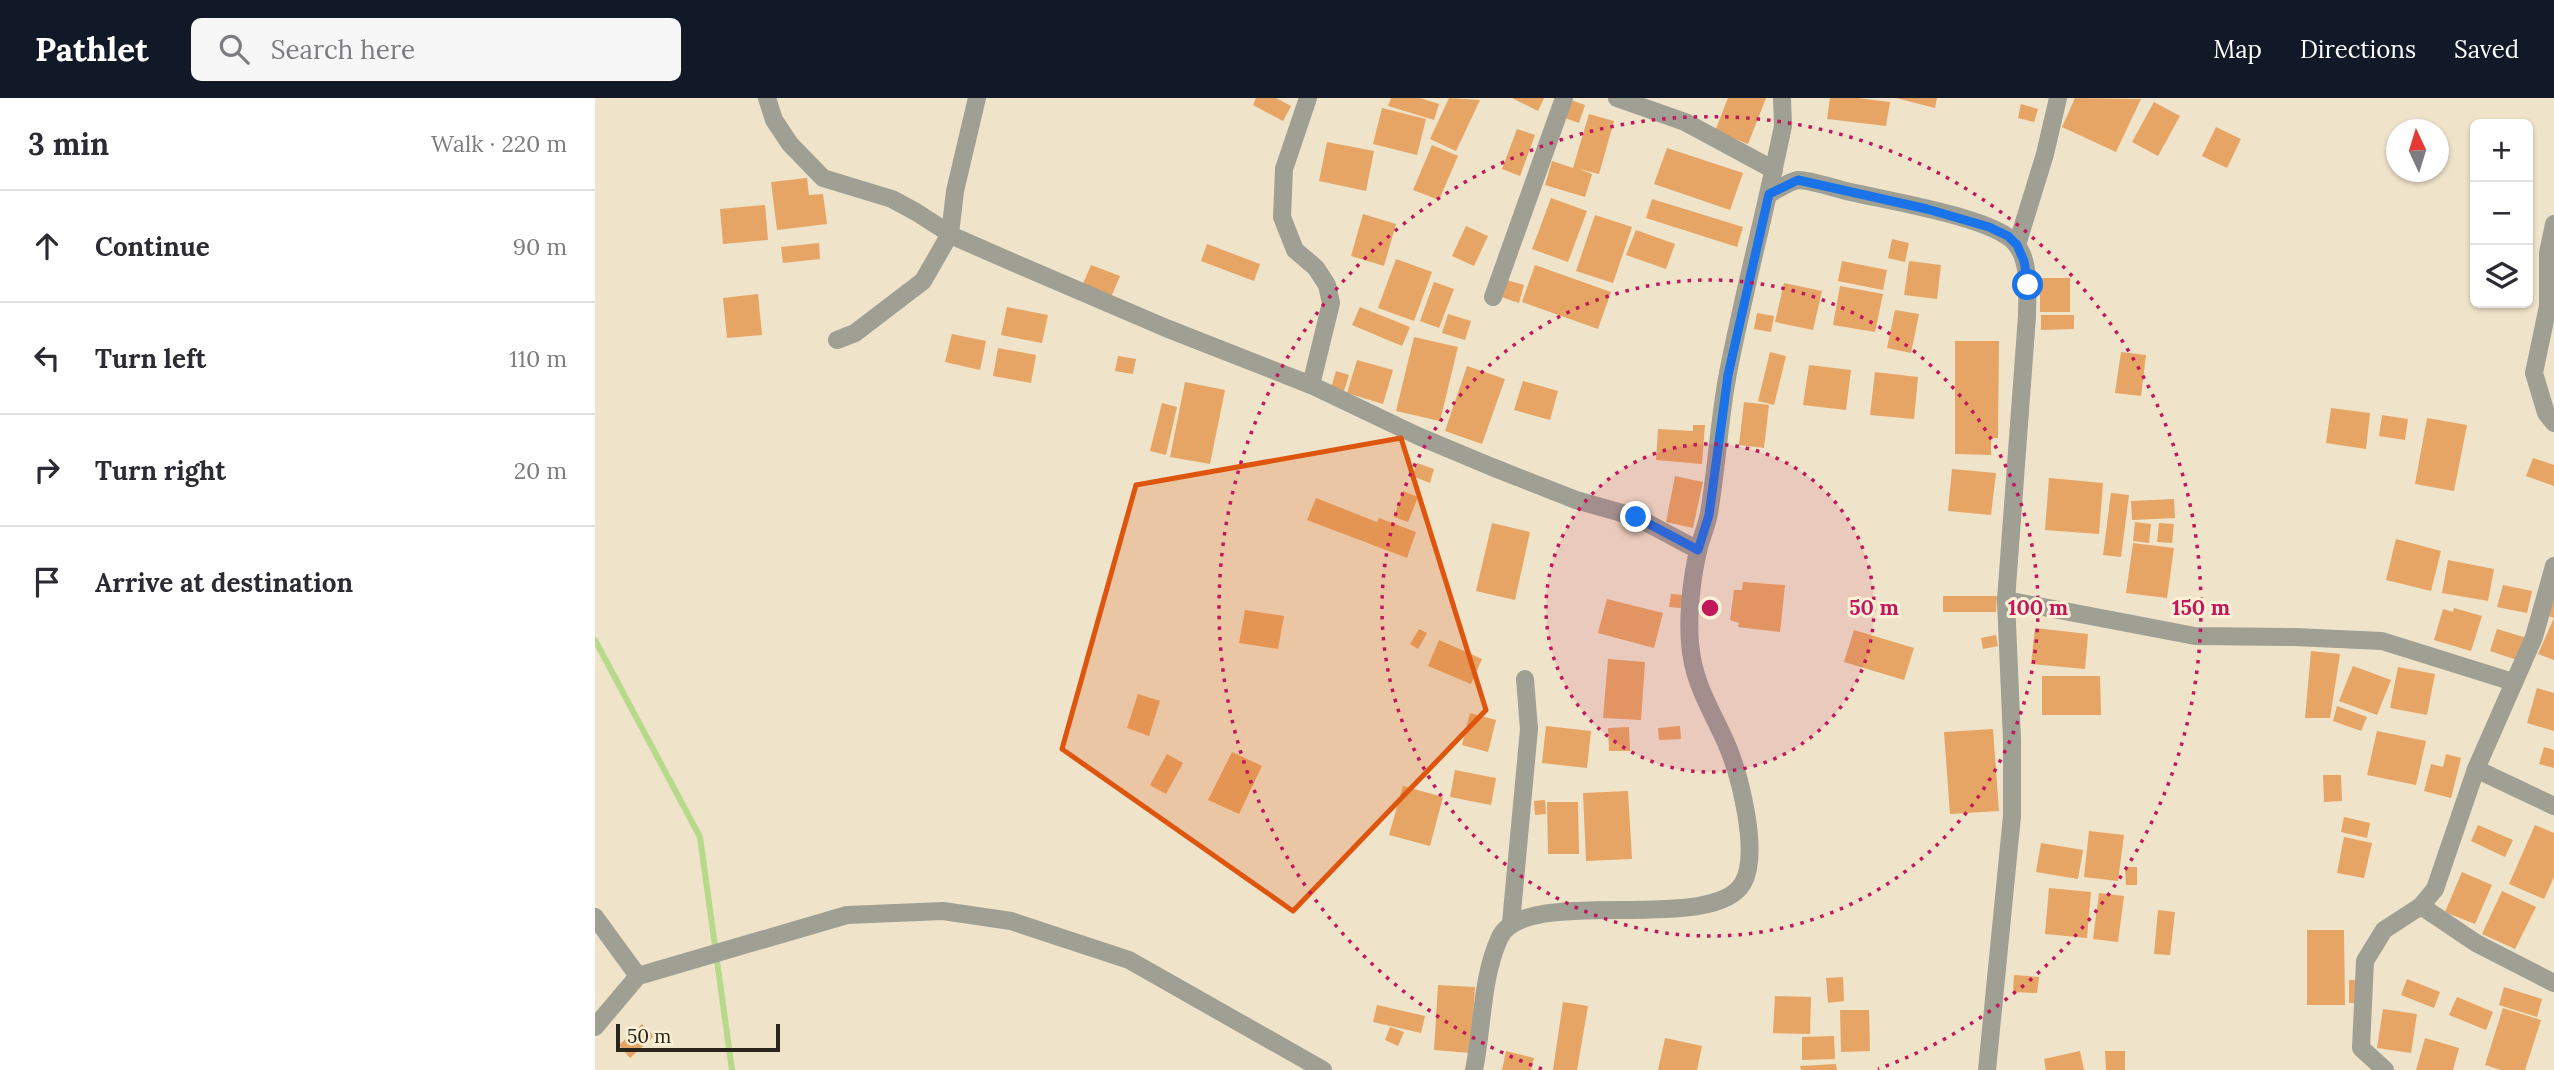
<!DOCTYPE html>
<html lang="en">
<head>
<meta charset="utf-8">
<style>
  body { margin:0; font-family:Lora,serif; background:#f7f7f7; color:#2b2b33 }
  .controls { position:absolute; right:21px; top:21px; display:grid; overflow:hidden; border-radius:10px; box-shadow:0 2px 5px #0004 }
  .controls button { width:63px; height:63px; display:grid; place-items:center; padding:0; border:0; border-bottom:2px solid #e1e1e2; background:#fff; color:#2b2b33; font:35px sans-serif }
  .compass { position:absolute; left:1791px; top:21px; width:63px; height:63px; border-radius:50%; background:#fff; box-shadow:0 2px 5px #0004; rotate:356deg }
  .scale { position:absolute; left:21px; bottom:18px; width:164px; box-sizing:border-box; padding-left:7px; border:4px solid #29251c; border-top:0; font-size:19px; line-height:24px; white-space:nowrap; color:#29251c; -webkit-text-stroke:5px #fcf0d7; paint-order:stroke }
  .stop { position:absolute; width:21px; height:21px; margin:-16px; border:5px solid #1a73e8; border-radius:50%; background:#fff }
  .stop.end { background:#1a73e8; border-color:#fff; box-shadow:0 2px 7px #0008 }
  .list { margin:0; padding:0; list-style:none }
  h2 { display:flex; justify-content:space-between; align-items:center; height:91px; margin:0; padding:0 28px; font-size:30px }
  h2 small { font-size:23px; font-weight:400; color:#7c7c81 }
  .list li { display:grid; grid-template-columns:46px 1fr auto; gap:21px; align-items:center; box-sizing:border-box; height:112px; padding:0 28px; border-top:2px solid #e1e1e2 }
  .list b { display:block; font-size:26px; white-space:nowrap }
  .list em { font-size:23px; font-style:normal; color:#7c7c81 }
  .icon { flex:none; width:38px; height:38px; fill:none; stroke:currentColor; stroke-width:2; stroke-linecap:round; stroke-linejoin:round }
  .map { position:relative; flex:none; width:1959px; height:972px; overflow:hidden }
  header { display:flex; align-items:center; gap:42px; box-sizing:border-box; height:98px; padding:0 35px; background:#111827; color:#fff }
  header strong { font-size:33px }
  nav { display:flex; gap:38px; margin-inline-start:auto; font-size:24px }
  .search { width:490px; height:63px; background:#f7f7f7; display:flex; align-items:center; gap:18px; box-sizing:border-box; padding:0 24px; border-radius:10px; color:#7c7c81; font-size:26px }
  main { display:flex }
  aside { flex:1; background:#fff }
  .map>svg:first-child { display:block }
  .lines { fill:none; stroke-linecap:round; stroke-linejoin:round }
  .stream { stroke:#b6da8a; stroke-width:6 }
  .building { fill:#e6a564 }
  .street { stroke:#9f9f94; stroke-width:18 }
  .route { stroke:#1a73e8; stroke-width:9 }
  .marked { fill:#de560d; fill-opacity:0.2; stroke:#de560d; stroke-width:5; stroke-linejoin:round }
  .ring { fill:none; stroke:#c2185b; stroke-width:3.5; stroke-dasharray:3.5 7 }
  .centre { fill:#c2185b; stroke:#fcf0d7; stroke-width:3.5 }
  .ring-label { font-size:21px; text-anchor:middle; font-weight:bold; fill:#c2185b; stroke:#fcf0d7; stroke-width:6; stroke-linejoin:round; paint-order:stroke }
</style>
</head>
<body>
<header>
<strong>Pathlet</strong>
<div class="search"><svg class="icon" aria-label="search" viewBox="0 0 24 24"><circle cx="10" cy="10" r="6"/><path d="M15 15l6 6"/></svg>Search here</div>
<nav><a>Map</a><a>Directions</a><a>Saved</a></nav>
</header>
<main>
<aside>
<h2>3 min<small>Walk · 220 m</small></h2>
<ul class="list">
<li><svg class="icon" aria-label="ahead" viewBox="0 0 24 24"><path d="M12 20V5M6 11l6-6 6 6"/></svg><div><b>Continue</b></div><em>90 m</em></li>
<li><svg class="icon" aria-label="left" viewBox="0 0 24 24"><path d="M17 20v-9H6M10 6l-5 5 5 5"/></svg><div><b>Turn left</b></div><em>110 m</em></li>
<li><svg class="icon" aria-label="right" viewBox="0 0 24 24"><path d="M7 20v-9h11M14 6l5 5-5 5"/></svg><div><b>Turn right</b></div><em>20 m</em></li>
<li><svg class="icon" aria-label="arrive" viewBox="0 0 24 24"><path d="M6 21V4h12l-3 4 3 4H6"/></svg><div><b>Arrive at destination</b></div></li>
</ul>
</aside>
<div class="map">
<svg width="1959" height="972" viewBox="0 0 1959 972">
  <rect width="100%" height="100%" fill="#efe3ca"/>
  <g class="lines">
    <polyline class="stream" points="0,542 105,739 137,972"/>
  </g>
  <g class="building">
    <polygon points="661,0 681,0 696,8 688,23 658,7"/>
    <polygon points="796,0 825,0 844,6 839,22 793,8"/>
    <polygon points="854,0 885,2 861,53 835,41"/>
    <polygon points="917,0 949,0 943,13"/>
    <polygon points="1133,0 1171,0 1153,46 1120,33"/>
    <polygon points="1235,0 1263,0 1295,4 1291,28 1232,21"/>
    <polygon points="1301,0 1342,0 1340,10"/>
    <polygon points="1480,0 1546,1 1521,54 1467,29"/>
    <polygon points="976,2 990,7 984,25 970,20"/>
    <polygon points="1559,4 1585,18 1563,58 1537,44"/>
    <polygon points="1426,6 1443,11 1439,24 1423,20"/>
    <polygon points="787,10 831,21 822,57 778,46"/>
    <polygon points="994,16 1019,23 1004,76 984,71 997,76 990,99 950,87 957,63 978,70"/>
    <polygon points="1621,29 1646,41 1632,70 1607,58"/>
    <polygon points="922,31 940,37 925,78 907,71"/>
    <polygon points="732,44 779,53 771,93 724,83"/>
    <polygon points="837,47 863,58 844,102 818,92"/>
    <polygon points="1072,50 1148,75 1135,112 1059,86"/>
    <polygon points="212,80 214,97 228,96 232,126 182,132 176,84"/>
    <polygon points="956,100 992,113 973,164 937,151"/>
    <polygon points="1057,101 1148,129 1142,149 1051,120"/>
    <polygon points="170,107 173,142 128,146 125,111"/>
    <polygon points="768,116 801,126 789,168 756,158"/>
    <polygon points="1000,117 1037,129 1018,185 981,173"/>
    <polygon points="871,128 893,138 879,168 857,158"/>
    <polygon points="1041,132 1080,146 1071,171 1031,157"/>
    <polygon points="1297,141 1314,145 1310,164 1293,160"/>
    <polygon points="224,145 225,161 188,165 186,149"/>
    <polygon points="612,146 665,166 659,183 606,163"/>
    <polygon points="801,161 837,174 819,223 783,210"/>
    <polygon points="1247,163 1292,172 1288,192 1243,183"/>
    <polygon points="1314,163 1346,167 1342,201 1309,197"/>
    <polygon points="496,167 525,178 516,199 487,188"/>
    <polygon points="940,167 1016,194 1003,231 927,204"/>
    <rect x="1445" y="180" width="30" height="34"/>
    <polygon points="908,181 929,187 924,205 903,198"/>
    <polygon points="839,184 859,191 844,230 825,223"/>
    <polygon points="1189,185 1227,193 1218,232 1180,224"/>
    <polygon points="1245,188 1288,196 1280,234 1238,227"/>
    <polygon points="163,196 167,237 132,240 128,200"/>
    <polygon points="412,209 453,217 447,245 406,237"/>
    <polygon points="765,209 815,229 807,248 757,227"/>
    <polygon points="1300,212 1324,216 1316,255 1292,250"/>
    <polygon points="1162,215 1179,218 1176,234 1159,231"/>
    <polygon points="853,216 876,223 870,242 847,235"/>
    <polygon points="1446,217 1479,217 1479,231 1446,232"/>
    <polygon points="357,236 391,243 385,272 350,264"/>
    <polygon points="819,239 863,249 845,323 801,313"/>
    <polygon points="1360,243 1404,243 1403,340 1396,340 1396,357 1360,356"/>
    <polygon points="403,250 441,257 436,285 398,278"/>
    <polygon points="1175,254 1191,258 1179,307 1163,303"/>
    <polygon points="1526,254 1551,257 1546,298 1520,295"/>
    <polygon points="523,258 541,261 538,276 520,273"/>
    <polygon points="762,262 798,272 788,306 752,295"/>
    <polygon points="1214,267 1256,272 1251,312 1208,307"/>
    <polygon points="872,268 910,281 887,346 850,333"/>
    <polygon points="741,273 754,277 749,293 736,290"/>
    <polygon points="1280,274 1323,279 1319,321 1275,317"/>
    <polygon points="928,283 963,293 955,322 919,312"/>
    <polygon points="590,284 630,292 615,366 575,359"/>
    <polygon points="1149,304 1174,307 1169,350 1144,347"/>
    <polygon points="567,305 582,309 571,357 555,353"/>
    <polygon points="1736,310 1775,315 1771,351 1731,345"/>
    <polygon points="1787,317 1813,321 1810,342 1784,338"/>
    <polygon points="1832,320 1872,327 1859,393 1820,386"/>
    <polygon points="1098,327 1110,327 1107,366 1061,362 1063,331 1098,333"/>
    <polygon points="1938,360 1959,367 1959,388 1931,378"/>
    <polygon points="822,365 839,371 835,385 817,378"/>
    <polygon points="1357,371 1401,375 1396,417 1353,413"/>
    <polygon points="1080,378 1108,384 1098,430 1071,424"/>
    <polygon points="1454,380 1508,385 1504,436 1450,432"/>
    <polygon points="808,393 823,399 813,424 799,419"/>
    <polygon points="1516,395 1534,397 1526,459 1508,457"/>
    <polygon points="721,400 782,424 784,420 821,434 812,460 712,422"/>
    <polygon points="1579,401 1580,420 1537,422 1536,403"/>
    <polygon points="1540,424 1556,426 1554,445 1538,443"/>
    <polygon points="897,425 935,434 920,502 881,493"/>
    <polygon points="1564,425 1579,426 1577,445 1562,444"/>
    <polygon points="1801,441 1846,453 1836,493 1791,482"/>
    <polygon points="1538,445 1579,450 1572,500 1531,495"/>
    <polygon points="1853,462 1899,471 1893,503 1847,495"/>
    <polygon points="1148,484 1190,487 1185,534 1143,529 1144,525 1135,522 1139,492 1147,492"/>
    <polygon points="1908,487 1937,493 1932,515 1902,509"/>
    <polygon points="1076,496 1088,497 1087,510 1074,509"/>
    <polygon points="1348,498 1402,498 1401,514 1348,514"/>
    <polygon points="1959,499 1959,520 1953,518"/>
    <polygon points="1012,501 1068,515 1059,550 1003,535"/>
    <polygon points="1859,510 1887,518 1876,553 1839,542 1848,511 1858,514"/>
    <polygon points="650,512 689,518 683,551 644,545"/>
    <polygon points="1959,520 1959,562 1943,556"/>
    <polygon points="1440,530 1493,536 1490,571 1436,566"/>
    <polygon points="824,531 832,535 823,551 815,546"/>
    <polygon points="1902,531 1932,540 1925,563 1895,553"/>
    <polygon points="1259,532 1319,550 1309,582 1249,564"/>
    <polygon points="1401,537 1403,548 1388,551 1386,540"/>
    <polygon points="844,542 887,561 876,586 833,568"/>
    <polygon points="1716,553 1745,556 1735,620 1710,620"/>
    <polygon points="1013,561 1050,564 1046,622 1008,620"/>
    <polygon points="1758,568 1796,582 1782,617 1744,603"/>
    <polygon points="1803,569 1840,576 1832,617 1795,610"/>
    <polygon points="1447,578 1505,578 1506,617 1447,617"/>
    <polygon points="1942,590 1959,595 1959,633 1932,625"/>
    <polygon points="543,596 565,603 554,638 532,630"/>
    <polygon points="1742,608 1772,619 1766,633 1738,623"/>
    <polygon points="875,615 901,622 893,654 867,647"/>
    <polygon points="951,628 996,633 992,670 947,665"/>
    <polygon points="1085,628 1086,641 1064,642 1063,630"/>
    <polygon points="1034,629 1035,653 1014,653 1013,630"/>
    <polygon points="1398,631 1404,713 1355,716 1349,634"/>
    <polygon points="1782,633 1831,643 1821,687 1772,677"/>
    <polygon points="1949,649 1959,652 1959,670 1944,666"/>
    <polygon points="637,654 667,668 644,716 613,702"/>
    <polygon points="572,656 588,665 571,696 555,687"/>
    <polygon points="1851,656 1866,660 1856,700 1829,693 1836,666 1848,669"/>
    <polygon points="860,672 901,680 896,707 855,699"/>
    <polygon points="1728,677 1746,677 1747,703 1729,704"/>
    <polygon points="808,688 848,699 835,748 794,737"/>
    <polygon points="1033,693 1037,761 991,763 988,695"/>
    <polygon points="950,702 951,716 940,717 939,703"/>
    <polygon points="952,704 983,704 984,756 953,756"/>
    <polygon points="1749,719 1775,725 1772,740 1746,734"/>
    <polygon points="1883,727 1918,742 1910,759 1876,743"/>
    <polygon points="1940,727 1959,735 1959,779 1949,801 1914,786"/>
    <polygon points="1494,733 1529,737 1523,783 1489,779"/>
    <polygon points="1749,739 1777,745 1769,780 1742,775"/>
    <polygon points="1446,745 1488,752 1483,781 1441,774"/>
    <polygon points="1530,769 1542,769 1542,787 1531,787"/>
    <polygon points="1867,774 1897,787 1880,826 1850,814"/>
    <polygon points="1454,790 1496,794 1492,840 1450,836"/>
    <polygon points="1907,793 1941,809 1920,851 1887,836"/>
    <polygon points="1504,795 1529,798 1523,844 1498,841"/>
    <polygon points="1563,812 1580,814 1575,857 1559,856"/>
    <polygon points="1712,832 1749,832 1750,907 1712,907"/>
    <polygon points="1419,877 1444,879 1442,895 1418,894"/>
    <polygon points="1248,879 1249,903 1233,905 1231,880"/>
    <polygon points="1812,881 1845,894 1839,910 1806,897"/>
    <rect x="1754" y="882" width="10" height="23"/>
    <polygon points="843,887 880,889 876,955 839,952"/>
    <polygon points="1909,889 1947,901 1942,919 1904,907"/>
    <polygon points="1180,898 1216,899 1215,936 1178,935"/>
    <polygon points="1862,899 1898,914 1891,932 1854,917"/>
    <polygon points="968,904 993,908 982,972 958,972"/>
    <polygon points="782,907 830,918 826,935 778,924"/>
    <polygon points="1908,910 1946,922 1930,972 1906,972 1890,967"/>
    <polygon points="1788,911 1822,916 1816,955 1782,950"/>
    <polygon points="1245,912 1274,912 1275,953 1246,954"/>
    <polygon points="47,926 59,938 35,960 24,947"/>
    <polygon points="795,929 809,934 803,948 790,942"/>
    <polygon points="1239,938 1240,961 1207,962 1207,939"/>
    <polygon points="1070,940 1107,948 1102,972 1063,972"/>
    <polygon points="1830,940 1864,950 1858,972 1821,972"/>
    <polygon points="911,953 939,960 936,972 907,972"/>
    <polygon points="1485,953 1489,972 1451,972 1449,961"/>
    <polygon points="1510,953 1530,953 1530,972 1511,972"/>
    <polygon points="1241,966 1242,972 1206,972 1205,968"/>
  </g>
  <g class="lines">
    <g class="street">
      <polyline points="172,0 179,22 195,46 228,80 297,101 321,114 360,139 424,167 571,230 716,287 823,338 897,369 981,402 1041,419 1103,452"/>
      <polyline points="713,0 689,71 687,119 700,152 721,170 732,187 736,205 716,287"/>
      <polyline points="1022,0 1090,24 1179,72"/>
      <path d="M1174,96C1182,92 1195,83 1203,82C1215,82 1239,90 1251,93C1288,102 1398,119 1420,145C1436,163 1432,196 1432,218L1411,502L1417,642V718L1392,972"/>
      <polyline points="1959,126 1953,155 1953,208 1939,275 1951,315 1959,325"/>
      <polyline points="1422,147 1450,56 1463,0"/>
      <polyline points="898,199 969,0"/>
      <polyline points="242,242 260,235 328,183 355,136 360,93 382,0"/>
      <polyline points="1959,468 1939,539 1881,671 1840,791 1826,808 1881,845 1959,885"/>
      <polyline points="1411,502 1600,538 1699,539 1787,543 1918,584"/>
      <polyline points="1881,671 1959,708"/>
      <polyline points="0,819 43,878"/>
      <polyline points="916,825 934,631 930,581"/>
      <polyline points="0,929 43,878 252,817 348,813 416,823 534,862 728,972"/>
      <path d="M879,972C888,929 886,880 905,839C931,786 1118,838 1148,785C1165,755 1145,678 1132,647C1120,619 1102,591 1097,560C1091,528 1096,481 1104,449C1107,438 1112,427 1114,415C1122,369 1124,322 1133,275C1149,193 1171,111 1188,28L1187,0"/>
      <polyline points="1790,972 1766,950 1770,863 1789,832 1826,808"/>
    </g>
  </g>
  <g class="lines">
    <polyline class="route" points="1041,419 1103,452 1114,417 1133,277 1174,96 1203,82 1332,111 1394,129 1413,138 1422,147 1429,163 1433,187"/>
  </g>
  <path class="marked" d="M806,340L891,612L698,813L467,651L541,387Z"/>
  <circle cx="1115" cy="510" r="164" fill="#c2185b" fill-opacity=".12"/>
  <g class="ring">
    <circle cx="1115" cy="510" r="164"/>
    <circle cx="1115" cy="510" r="328"/>
    <path d="M947 971A491 491 0 1 1 1283 971"/>
  </g>
  <circle cx="1115" cy="510" r="10" class="centre"/>
  <g class="ring-label">
    <text x="1279" y="517">50 m</text>
    <text x="1443" y="517">100 m</text>
    <text x="1606" y="517">150 m</text>
  </g>
</svg>
<div class="controls">
<button>+</button>
<button>−</button>
<button><svg class="icon" aria-label="layers" viewBox="0 0 24 24"><path d="M12 4l9 5-9 5-9-5zM3 14l9 5 9-5"/></svg></button>
</div>
<svg class="compass" viewBox="-18 -18 36 36"><path d="M0-13l5 13h-10z" fill="#e53935"/><path d="M0 13l5-13h-10z" fill="#7c7c81"/></svg>
<div class="scale">50 m</div>
<div class="stop" style="left:1433px;top:187px"></div>
<div class="stop end" style="left:1041px;top:419px"></div>
</div>
</main>
</body>
</html>
